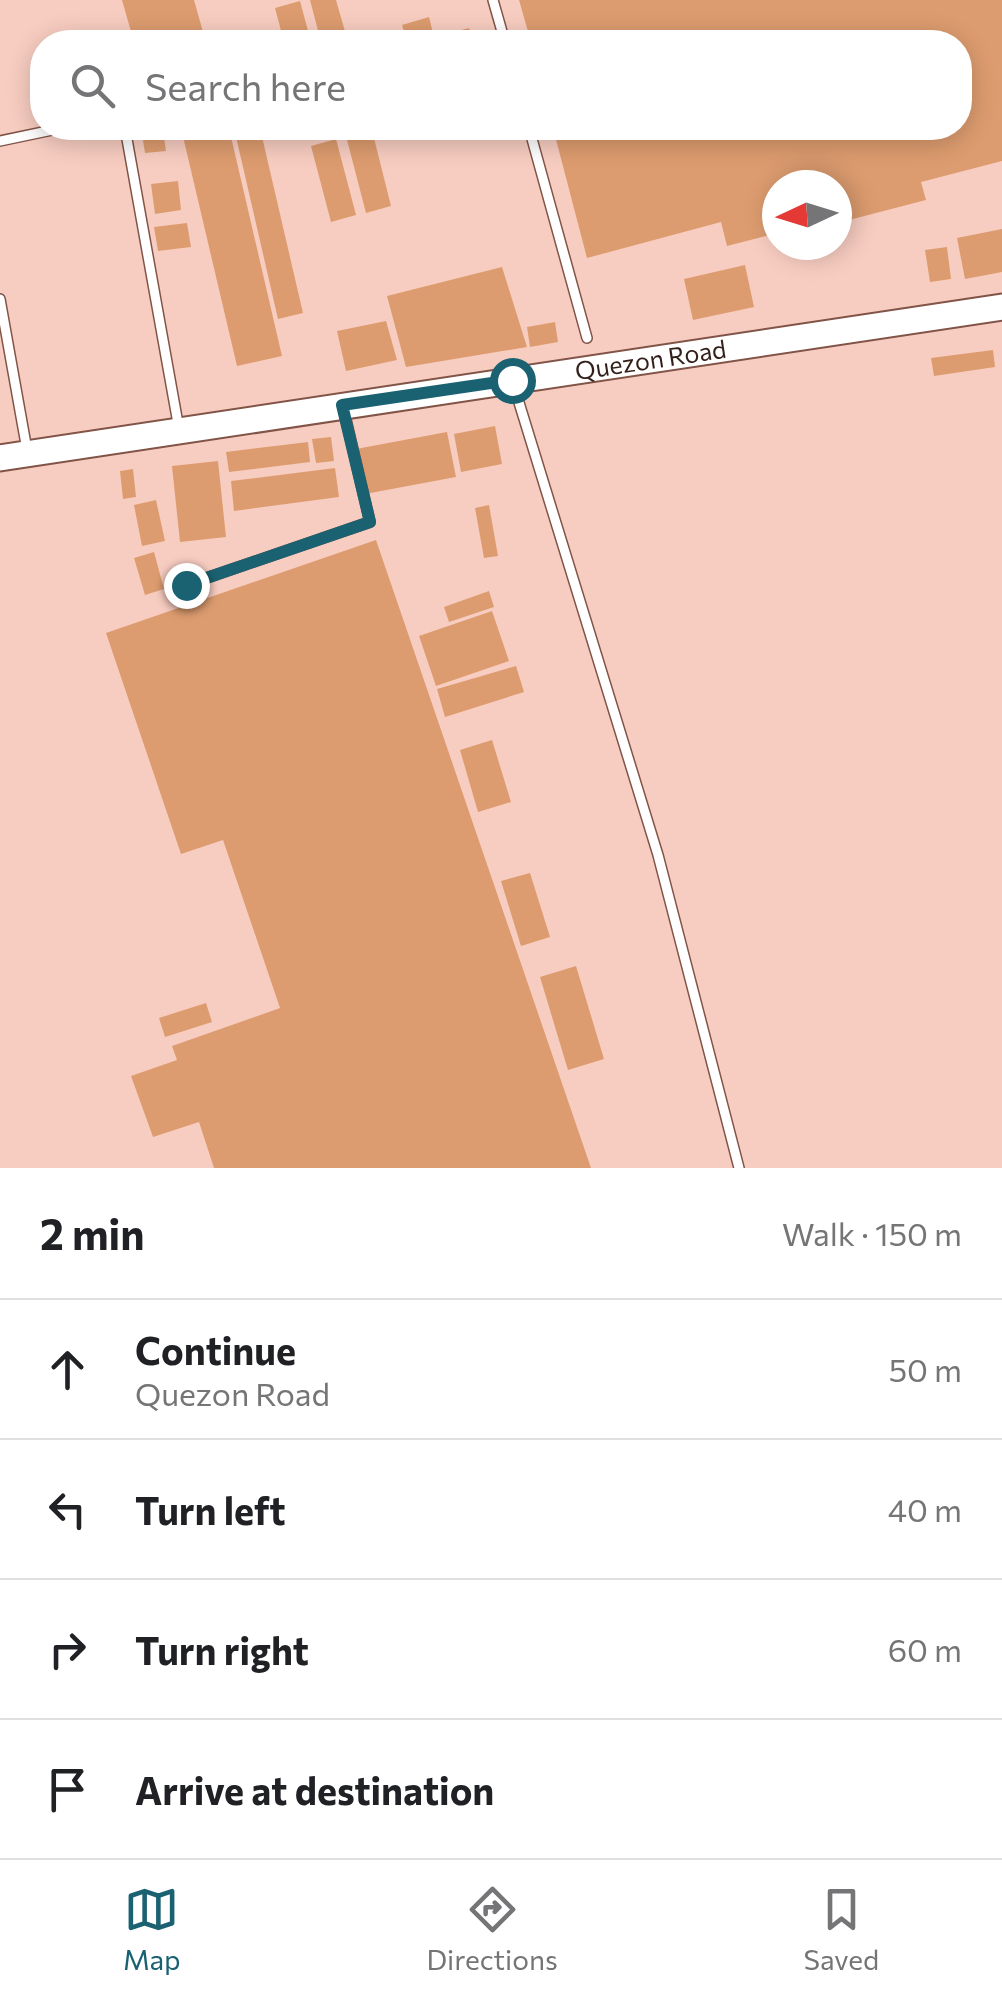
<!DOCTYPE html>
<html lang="en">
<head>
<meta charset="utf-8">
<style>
  body { margin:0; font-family:Commissioner,sans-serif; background:#f2f2f2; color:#202124 }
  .compass { position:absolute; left:762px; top:170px; width:90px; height:90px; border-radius:50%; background:#fff; box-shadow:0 5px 25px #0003; rotate:266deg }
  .stop { position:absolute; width:30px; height:30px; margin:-22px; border:8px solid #1a6271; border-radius:50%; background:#fff }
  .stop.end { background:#1a6271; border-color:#fff; box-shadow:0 2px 10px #0008 }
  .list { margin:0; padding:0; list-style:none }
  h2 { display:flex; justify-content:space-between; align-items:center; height:130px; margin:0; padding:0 40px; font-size:42px }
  h2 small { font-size:32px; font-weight:400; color:#757577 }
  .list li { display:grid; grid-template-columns:65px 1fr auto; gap:30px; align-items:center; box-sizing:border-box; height:140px; padding:0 40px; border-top:2px solid #e0e0e0 }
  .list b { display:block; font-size:38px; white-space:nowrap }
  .list p { margin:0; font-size:32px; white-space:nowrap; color:#757577 }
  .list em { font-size:32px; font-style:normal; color:#757577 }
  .icon { flex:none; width:55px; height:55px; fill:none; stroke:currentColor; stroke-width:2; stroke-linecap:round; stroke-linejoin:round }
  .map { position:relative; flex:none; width:1002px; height:1168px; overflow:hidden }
  .search { position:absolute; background:#fff; box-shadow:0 5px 25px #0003; left:30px; right:30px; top:30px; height:110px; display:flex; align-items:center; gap:25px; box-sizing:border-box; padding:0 35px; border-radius:40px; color:#757577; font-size:38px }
  .sheet { height:690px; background:#fff }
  nav { display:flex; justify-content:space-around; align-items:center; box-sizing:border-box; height:140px; border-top:2px solid #e0e0e0; background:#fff; font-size:28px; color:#757577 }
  nav a { display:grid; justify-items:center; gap:5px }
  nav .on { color:#1a6271 }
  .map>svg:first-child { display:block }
  .building { fill:#dd9c6f }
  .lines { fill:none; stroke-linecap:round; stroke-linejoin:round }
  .service-casing { stroke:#825448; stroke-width:12 }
  .secondary-casing { stroke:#825448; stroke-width:29 }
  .service { stroke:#fff; stroke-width:9 }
  .secondary { stroke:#fff; stroke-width:25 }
  .route { stroke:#1a6271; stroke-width:12 }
  .labels { text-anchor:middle; stroke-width:8; stroke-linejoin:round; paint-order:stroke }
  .street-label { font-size:25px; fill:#331f1a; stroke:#f8cdc1 }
</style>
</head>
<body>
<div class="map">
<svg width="1002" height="1168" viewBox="0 0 1002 1168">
  <rect width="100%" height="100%" fill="#f8cdc1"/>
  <g class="building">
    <polygon points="122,0 194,0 205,39 191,42 134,42"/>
    <polygon points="310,0 336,0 348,42 321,42"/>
    <polygon points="519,0 1002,0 1002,161 921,182 926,200 849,220 843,198 837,199 837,185 777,185 777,233 727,246 721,222 587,258 553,128 960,128 960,42 531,42"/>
    <polygon points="300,1 311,42 284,42 275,8"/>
    <polygon points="429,17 434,37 469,28 473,42 407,42 402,25"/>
    <polygon points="181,128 229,128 282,356 237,366"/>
    <polygon points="234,128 260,128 303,313 278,319"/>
    <polygon points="372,130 391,206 366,213 346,136"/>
    <polygon points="164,137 166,151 145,153 143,140"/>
    <polygon points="336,139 356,215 331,222 311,146"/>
    <polygon points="178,181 181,210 155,214 151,184"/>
    <polygon points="187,223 191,247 158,251 154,227"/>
    <polygon points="1002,229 1002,272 965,279 957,238"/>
    <polygon points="947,247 951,279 930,282 925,250"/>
    <polygon points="745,265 754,307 693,320 684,279"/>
    <polygon points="502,267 527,347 406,367 387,296"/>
    <polygon points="386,321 397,360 346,371 337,331"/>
    <polygon points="555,322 558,342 530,347 527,327"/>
    <polygon points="993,350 995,367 934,376 931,358"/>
    <polygon points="495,426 502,464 461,472 454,434"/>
    <polygon points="447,432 456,477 365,494 356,449"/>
    <polygon points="331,437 334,461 316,463 312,439"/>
    <polygon points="308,442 310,462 229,472 226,452"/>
    <polygon points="218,461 226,537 180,542 172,466"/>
    <polygon points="335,468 339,497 234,511 231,481"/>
    <polygon points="133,469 136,497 123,499 120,471"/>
    <polygon points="156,500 165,541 142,546 134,505"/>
    <polygon points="489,505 498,556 484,558 475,508"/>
    <polygon points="376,540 591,1168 214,1168 199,1122 153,1137 131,1076 177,1060 172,1046 280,1008 223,840 181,854 106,633"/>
    <polygon points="154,552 164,589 145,595 134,558"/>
    <polygon points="489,591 494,607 449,622 444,607"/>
    <polygon points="492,611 509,661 436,686 419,636"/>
    <polygon points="516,666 524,692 445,717 437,689"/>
    <polygon points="492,740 511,802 478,812 460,750"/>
    <polygon points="530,873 550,937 521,946 501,881"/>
    <polygon points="576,966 604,1059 568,1070 540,977"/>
    <polygon points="206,1003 212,1022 165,1037 159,1018"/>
  </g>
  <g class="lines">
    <defs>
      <g id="service">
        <polyline points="493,0 505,42"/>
        <polyline points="125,128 179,429"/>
        <polyline points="529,128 587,338"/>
        <polyline points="0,141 62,128"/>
        <polyline points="0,299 27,450"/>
        <polyline points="513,383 658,855 739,1168"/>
        <polyline points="186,585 370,522 343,407"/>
      </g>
      <g id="secondary">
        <path id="s1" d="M0,458L1002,307"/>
      </g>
    </defs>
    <use href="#service" class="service-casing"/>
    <use href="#secondary" class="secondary-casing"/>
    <use href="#service" class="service"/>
    <use href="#secondary" class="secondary"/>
  </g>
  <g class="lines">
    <polyline class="route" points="186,585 370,522 342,405 512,380"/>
  </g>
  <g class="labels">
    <g class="street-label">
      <text dy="9" stroke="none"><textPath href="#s1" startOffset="658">Quezon Road</textPath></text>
    </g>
  </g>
</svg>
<svg class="compass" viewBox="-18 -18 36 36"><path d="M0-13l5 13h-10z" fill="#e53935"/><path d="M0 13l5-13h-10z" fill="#757577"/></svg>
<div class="stop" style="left:512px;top:380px"></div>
<div class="stop end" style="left:186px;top:585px"></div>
<div class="search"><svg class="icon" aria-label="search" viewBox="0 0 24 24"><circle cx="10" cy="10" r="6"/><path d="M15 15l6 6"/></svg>Search here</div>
</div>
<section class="sheet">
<h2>2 min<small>Walk · 150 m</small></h2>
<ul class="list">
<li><svg class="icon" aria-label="ahead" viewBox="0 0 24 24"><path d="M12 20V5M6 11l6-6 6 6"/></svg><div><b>Continue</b><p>Quezon Road</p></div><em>50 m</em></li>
<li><svg class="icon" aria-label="left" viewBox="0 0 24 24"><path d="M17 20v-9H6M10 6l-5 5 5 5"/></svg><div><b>Turn left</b></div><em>40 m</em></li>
<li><svg class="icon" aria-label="right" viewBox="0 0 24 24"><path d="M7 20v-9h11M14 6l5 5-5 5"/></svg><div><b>Turn right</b></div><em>60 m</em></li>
<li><svg class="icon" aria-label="arrive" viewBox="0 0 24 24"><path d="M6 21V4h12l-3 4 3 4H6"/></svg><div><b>Arrive at destination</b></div></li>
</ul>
</section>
<nav>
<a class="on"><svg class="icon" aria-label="map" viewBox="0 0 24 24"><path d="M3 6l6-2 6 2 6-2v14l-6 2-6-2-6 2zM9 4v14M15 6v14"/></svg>Map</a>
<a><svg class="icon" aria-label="directions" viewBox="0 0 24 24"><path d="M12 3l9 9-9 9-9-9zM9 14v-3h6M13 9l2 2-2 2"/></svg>Directions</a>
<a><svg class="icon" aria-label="saved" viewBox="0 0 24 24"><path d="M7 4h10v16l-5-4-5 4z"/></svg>Saved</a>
</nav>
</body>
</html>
